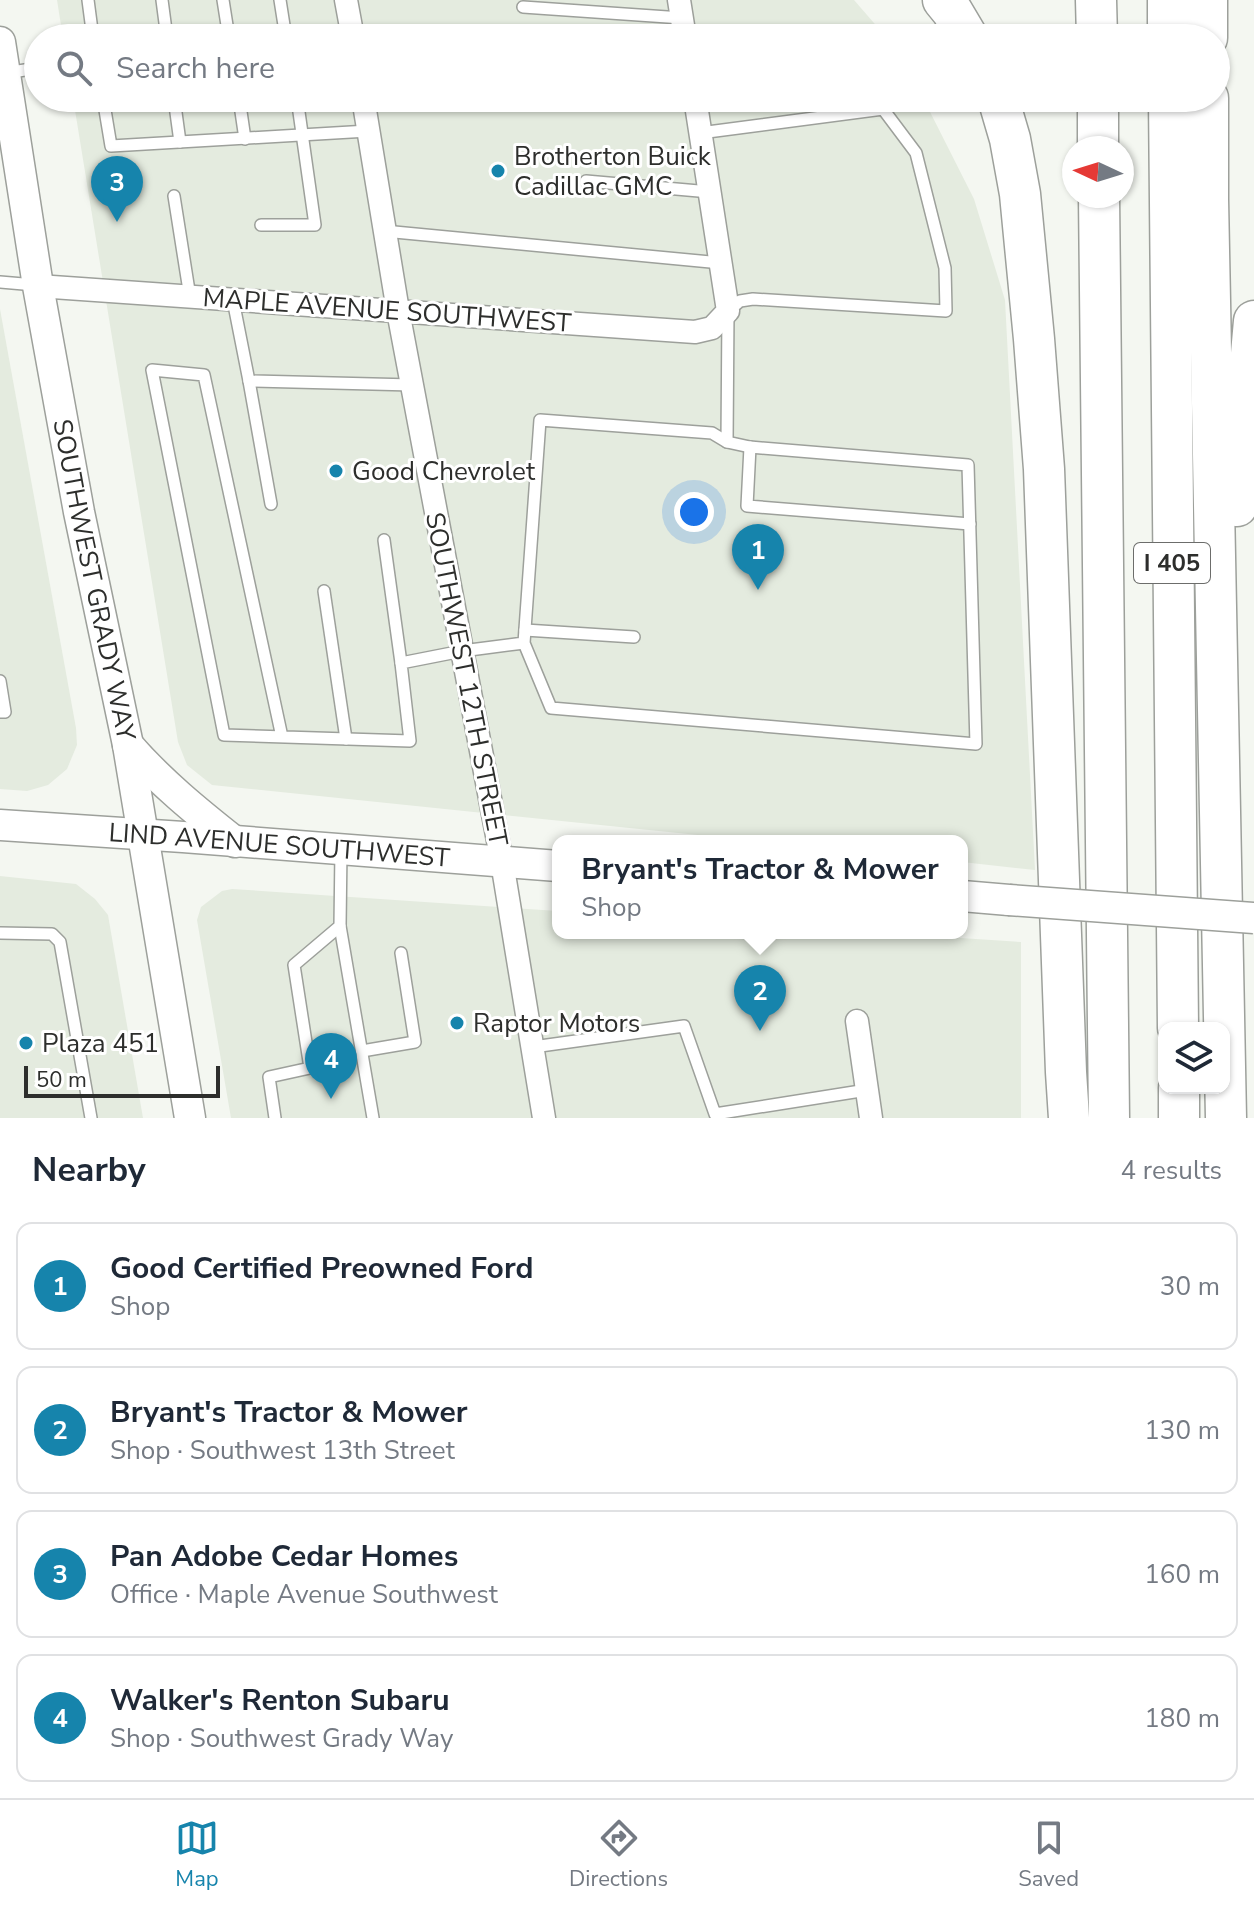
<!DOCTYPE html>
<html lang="en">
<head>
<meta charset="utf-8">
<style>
  body { margin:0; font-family:"Nunito Sans",sans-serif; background:#f6f6f7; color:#1f2937 }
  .controls { position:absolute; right:24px; bottom:24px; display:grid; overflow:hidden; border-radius:16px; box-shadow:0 2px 6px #0004 }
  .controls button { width:72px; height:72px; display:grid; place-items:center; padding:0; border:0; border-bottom:2px solid #e0e1e3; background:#fff; color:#1f2937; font:40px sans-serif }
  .compass { position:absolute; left:1062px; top:136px; width:72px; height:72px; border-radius:50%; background:#fff; box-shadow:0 2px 6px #0004; rotate:274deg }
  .scale { position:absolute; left:24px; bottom:20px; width:196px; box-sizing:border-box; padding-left:8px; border:4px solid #2d2e2c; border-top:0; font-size:22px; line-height:28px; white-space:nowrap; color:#2d2e2c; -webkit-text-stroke:6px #fff; paint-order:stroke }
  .you { position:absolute; left:694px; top:512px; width:28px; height:28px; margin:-20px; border:6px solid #fff; border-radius:50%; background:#1a73e8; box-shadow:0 0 0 12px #1a73e833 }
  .badge { display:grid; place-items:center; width:52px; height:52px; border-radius:50%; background:#1684ac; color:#fff; font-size:26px; font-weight:700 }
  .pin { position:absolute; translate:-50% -66px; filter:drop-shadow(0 2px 4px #0008) }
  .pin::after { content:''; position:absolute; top:42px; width:28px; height:24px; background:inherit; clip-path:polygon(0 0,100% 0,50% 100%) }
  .popup { position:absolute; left:552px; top:835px; width:416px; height:104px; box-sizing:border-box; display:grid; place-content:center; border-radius:16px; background:#fff; filter:drop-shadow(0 2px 6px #0005); font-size:26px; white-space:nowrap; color:#747a83 }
  .popup b { font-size:30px; color:#1f2937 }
  .popup::after { content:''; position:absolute; left:50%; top:100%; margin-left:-16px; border:16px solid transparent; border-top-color:#fff }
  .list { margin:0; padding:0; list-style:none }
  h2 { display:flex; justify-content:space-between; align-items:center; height:104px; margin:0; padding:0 32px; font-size:34px }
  h2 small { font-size:26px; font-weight:400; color:#747a83 }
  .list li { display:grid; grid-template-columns:52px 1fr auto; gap:24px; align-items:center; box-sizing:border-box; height:128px; margin:0 16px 16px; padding:0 16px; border:2px solid #e0e1e3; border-radius:16px }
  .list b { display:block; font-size:30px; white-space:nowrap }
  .list p { margin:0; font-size:26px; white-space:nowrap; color:#747a83 }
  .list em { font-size:26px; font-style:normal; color:#747a83 }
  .icon { flex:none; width:44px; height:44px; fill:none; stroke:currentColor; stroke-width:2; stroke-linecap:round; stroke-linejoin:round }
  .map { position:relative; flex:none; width:1254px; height:1118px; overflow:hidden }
  .search { position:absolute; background:#fff; box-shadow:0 2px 6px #0004; left:24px; right:24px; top:24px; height:88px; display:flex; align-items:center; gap:20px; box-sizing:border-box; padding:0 28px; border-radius:44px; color:#747a83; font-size:30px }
  .sheet { height:680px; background:#fff }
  nav { display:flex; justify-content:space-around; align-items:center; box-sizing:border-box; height:112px; border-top:2px solid #e0e1e3; background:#fff; font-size:22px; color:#747a83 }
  nav a { display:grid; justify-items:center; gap:4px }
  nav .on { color:#1684ac }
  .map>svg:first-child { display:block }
  .built { fill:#e4ebdf }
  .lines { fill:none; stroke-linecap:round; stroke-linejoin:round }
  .lane-casing { stroke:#9da09b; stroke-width:14 }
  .street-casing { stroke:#9da09b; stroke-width:25 }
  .secondary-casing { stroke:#9da09b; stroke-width:33 }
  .highway-casing { stroke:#9da09b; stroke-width:43 }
  .lane { stroke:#fff; stroke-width:11 }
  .street { stroke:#fff; stroke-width:22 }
  .secondary { stroke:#fff; stroke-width:30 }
  .highway { stroke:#fff; stroke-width:40 }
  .secondary-bridge-casing { stroke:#9da09b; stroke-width:33; stroke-linecap:butt }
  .secondary-bridge { stroke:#fff; stroke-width:30 }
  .poi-dot { fill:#1684ac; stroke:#fff; stroke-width:3 }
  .labels { text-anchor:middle; stroke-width:6; stroke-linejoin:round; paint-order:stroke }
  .shield { fill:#fff; stroke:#6c6d6b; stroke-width:2 }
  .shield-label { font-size:24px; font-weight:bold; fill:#2d2e2c }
  .poi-label { font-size:26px; fill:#2d2e2c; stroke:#fff; text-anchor:start }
  .street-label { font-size:26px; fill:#2d2e2c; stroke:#fff }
</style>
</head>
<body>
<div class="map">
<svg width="1254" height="1118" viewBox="0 0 1254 1118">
  <rect width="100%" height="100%" fill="#f4f7f1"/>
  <g class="built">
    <polygon points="57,0 854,0 887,38 63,38"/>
    <polygon points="73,98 923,98 974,199 1005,300 1035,870 962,862 962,841 756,841 212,785 187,765 178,742"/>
    <polygon points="0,309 76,728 77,745 67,769 48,785 27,791 0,789"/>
    <polygon points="0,876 76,884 95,899 108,915 143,1118 0,1118"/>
    <polygon points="232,889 558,911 558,933 884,933 1021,942 1021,1118 231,1118 197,920 201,907 222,891"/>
  </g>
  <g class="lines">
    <defs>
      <g id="lane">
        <polyline points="88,0 93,38"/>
        <polyline points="162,0 167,38"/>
        <polyline points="223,0 229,38"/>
        <polyline points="280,0 286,38"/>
        <polyline points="523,7 682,18"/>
        <polyline points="5,73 38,68"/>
        <polyline points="103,98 111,146 368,131"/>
        <polyline points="174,98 180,142"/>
        <polyline points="239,98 245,139"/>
        <polyline points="700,133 883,109 916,153 945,268 946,311 753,299 740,301 728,311 727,442"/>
        <polyline points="586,181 710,192"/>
        <polyline points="174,196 190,297"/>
        <polyline points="261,225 315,225 297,98"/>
        <polyline points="384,231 721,263"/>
        <polyline points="0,282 35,285"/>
        <polyline points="233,300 249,381 412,385"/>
        <polyline points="249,381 271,504"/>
        <polyline points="750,447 747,506 970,524"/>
        <polyline points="384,540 401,663"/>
        <polyline points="324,591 346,739"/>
        <polyline points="525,630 634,637"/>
        <polyline points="0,681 5,712 0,712"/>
        <polyline points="282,737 204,375 152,370 224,735 410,741 401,663 462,651 524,643 551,708 976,744 968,465 750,447 727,442 712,433 540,420 524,643"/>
        <polyline points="340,926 373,1118"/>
        <polyline points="0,933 52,934 60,942 91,1118"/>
        <polyline points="533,1047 684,1026 715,1114 867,1090"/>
        <polyline points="362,1051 415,1042 401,953"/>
        <polyline points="275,1118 269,1077 310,1068 294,965 340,926 341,850"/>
      </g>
      <g id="street">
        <polyline points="346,0 353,38"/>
        <polyline points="679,0 685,38"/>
        <polyline points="363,98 398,311 502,862 544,1118"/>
        <polyline points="38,286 695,332 712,328 728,311 695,98"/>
        <polyline points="857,1021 871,1118"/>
      </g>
      <g id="secondary">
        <path id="s1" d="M0,42L38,286L79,512L128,745L190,1118"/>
        <path d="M128,745C159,781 197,812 235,842"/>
        <path id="s2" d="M0,825L183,837L558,866"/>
        <polyline points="962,896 1009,900"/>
      </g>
      <g id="highway">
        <polyline points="943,0 952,11 968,38"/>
        <polyline points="1096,0 1097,38"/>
        <polyline points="1168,0 1168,38"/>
        <polyline points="1207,0 1207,38"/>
        <polyline points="998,98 1010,139 1020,194 1034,339 1044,469 1066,1072 1069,1118"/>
        <polyline points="1098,98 1098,148"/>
        <polyline points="1169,98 1178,1028"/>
        <polyline points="1208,98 1208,199 1226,1118"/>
        <polyline points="1099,196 1109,1118"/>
        <polyline points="1237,506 1254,321"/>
        <polyline points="1179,1088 1179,1118"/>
      </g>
    </defs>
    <use href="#lane" class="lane-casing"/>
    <use href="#street" class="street-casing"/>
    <use href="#secondary" class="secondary-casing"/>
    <use href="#highway" class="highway-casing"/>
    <use href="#lane" class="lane"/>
    <use href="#street" class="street"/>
    <use href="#secondary" class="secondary"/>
    <use href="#highway" class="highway"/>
    <defs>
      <polyline id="secondary-bridge" points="1009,900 1254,918"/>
    </defs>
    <use href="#secondary-bridge" class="secondary-bridge-casing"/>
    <use href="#secondary-bridge" class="secondary-bridge"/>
  </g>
  <g class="poi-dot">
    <circle cx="498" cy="171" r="8"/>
    <circle cx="336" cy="471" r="8"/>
    <circle cx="457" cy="1023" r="8"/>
    <circle cx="26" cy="1043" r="8"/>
  </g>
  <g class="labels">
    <rect class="shield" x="1134" y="543" width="76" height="40" rx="6"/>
    <g class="shield-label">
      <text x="1172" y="571">I 405</text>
    </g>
    <g class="poi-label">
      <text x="514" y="165">Brotherton Buick<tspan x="514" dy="30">Cadillac GMC</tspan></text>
      <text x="352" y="480">Good Chevrolet</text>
      <text x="473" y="1032">Raptor Motors</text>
      <text x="42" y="1052">Plaza 451</text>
    </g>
    <g class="street-label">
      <text transform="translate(387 310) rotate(4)" y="9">MAPLE AVENUE SOUTHWEST</text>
      <text dy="9" stroke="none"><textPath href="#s1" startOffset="546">SOUTHWEST GRADY WAY</textPath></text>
      <text transform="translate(467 679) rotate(79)" y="9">SOUTHWEST 12TH STREET</text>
      <text dy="9" stroke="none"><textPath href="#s2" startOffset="280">LIND AVENUE SOUTHWEST</textPath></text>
    </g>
  </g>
</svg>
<div class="controls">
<button><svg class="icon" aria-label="layers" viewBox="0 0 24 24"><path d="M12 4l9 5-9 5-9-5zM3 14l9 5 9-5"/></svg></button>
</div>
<svg class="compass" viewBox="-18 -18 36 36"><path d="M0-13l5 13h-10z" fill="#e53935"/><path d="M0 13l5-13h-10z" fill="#747a83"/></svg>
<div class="scale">50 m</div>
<div class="you"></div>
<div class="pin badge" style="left:758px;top:590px">1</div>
<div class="pin badge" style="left:760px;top:1031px">2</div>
<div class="popup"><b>Bryant's Tractor &amp; Mower</b>Shop</div>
<div class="pin badge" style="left:117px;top:222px">3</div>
<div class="pin badge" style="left:331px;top:1099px">4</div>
<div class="search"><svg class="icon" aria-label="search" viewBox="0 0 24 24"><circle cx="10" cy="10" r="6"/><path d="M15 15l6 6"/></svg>Search here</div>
</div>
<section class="sheet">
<h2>Nearby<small>4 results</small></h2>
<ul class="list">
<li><span class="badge">1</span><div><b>Good Certified Preowned Ford</b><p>Shop</p></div><em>30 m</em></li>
<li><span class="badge">2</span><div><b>Bryant's Tractor &amp; Mower</b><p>Shop · Southwest 13th Street</p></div><em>130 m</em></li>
<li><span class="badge">3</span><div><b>Pan Adobe Cedar Homes</b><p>Office · Maple Avenue Southwest</p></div><em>160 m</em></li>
<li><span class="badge">4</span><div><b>Walker's Renton Subaru</b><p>Shop · Southwest Grady Way</p></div><em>180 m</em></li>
</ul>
</section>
<nav>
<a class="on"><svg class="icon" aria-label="map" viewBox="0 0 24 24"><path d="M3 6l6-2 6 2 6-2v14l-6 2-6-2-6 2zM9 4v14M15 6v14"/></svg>Map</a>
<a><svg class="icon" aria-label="directions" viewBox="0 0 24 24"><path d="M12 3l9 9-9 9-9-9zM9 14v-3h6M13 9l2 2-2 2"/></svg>Directions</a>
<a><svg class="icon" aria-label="saved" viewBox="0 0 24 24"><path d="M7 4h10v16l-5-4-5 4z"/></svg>Saved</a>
</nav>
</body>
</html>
